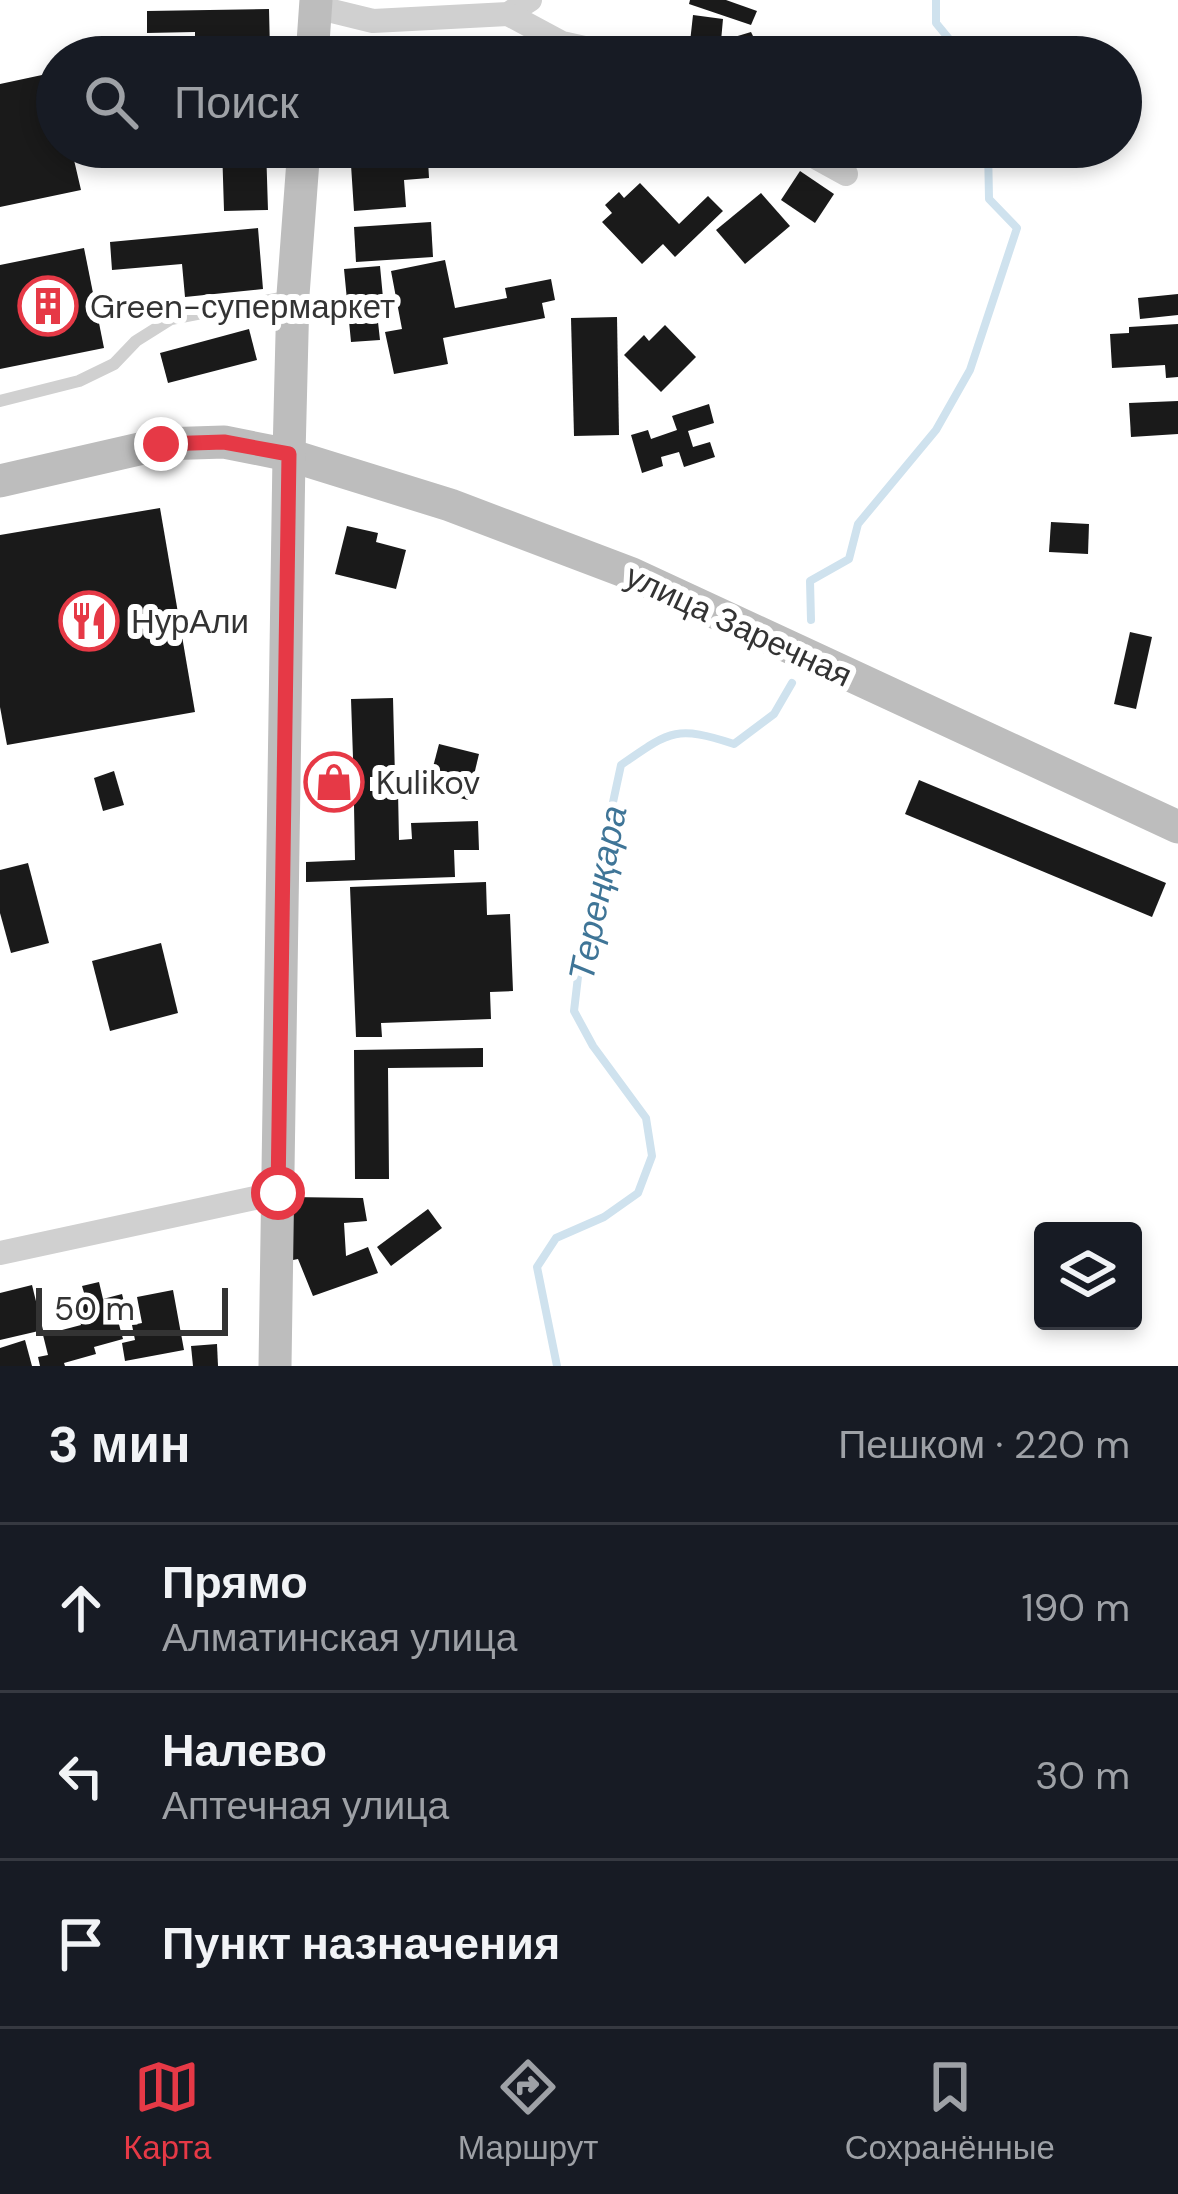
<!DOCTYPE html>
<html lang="ru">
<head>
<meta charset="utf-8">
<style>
  body { margin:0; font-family:"DM Sans",sans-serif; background:#20242c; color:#f1f3f6 }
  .controls { position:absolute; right:36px; bottom:36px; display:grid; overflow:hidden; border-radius:12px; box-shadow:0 6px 18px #0003 }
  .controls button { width:108px; height:108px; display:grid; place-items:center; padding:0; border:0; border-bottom:3px solid #363941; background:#171b24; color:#f1f3f6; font:60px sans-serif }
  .scale { position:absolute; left:36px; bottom:30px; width:192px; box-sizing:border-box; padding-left:12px; border:6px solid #333; border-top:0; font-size:33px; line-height:42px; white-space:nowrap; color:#333; -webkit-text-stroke:9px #fff; paint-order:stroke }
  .stop { position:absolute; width:36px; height:36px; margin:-27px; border:9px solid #e63946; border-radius:50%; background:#fff }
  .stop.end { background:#e63946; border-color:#fff; box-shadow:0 3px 12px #0008 }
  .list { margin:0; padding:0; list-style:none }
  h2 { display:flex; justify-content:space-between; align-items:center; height:156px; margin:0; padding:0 48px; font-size:51px }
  h2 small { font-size:39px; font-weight:400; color:#9ea1a6 }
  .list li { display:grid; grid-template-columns:78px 1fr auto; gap:36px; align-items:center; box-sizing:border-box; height:168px; padding:0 48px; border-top:3px solid #363941 }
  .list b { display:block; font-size:45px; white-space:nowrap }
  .list p { margin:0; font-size:39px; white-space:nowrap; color:#9ea1a6 }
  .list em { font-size:39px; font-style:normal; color:#9ea1a6 }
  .icon { flex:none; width:66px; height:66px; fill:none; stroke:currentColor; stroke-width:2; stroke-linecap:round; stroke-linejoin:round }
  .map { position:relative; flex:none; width:1178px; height:1366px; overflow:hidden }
  .search { position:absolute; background:#171b24; box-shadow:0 6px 18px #0003; left:36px; right:36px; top:36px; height:132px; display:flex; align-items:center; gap:30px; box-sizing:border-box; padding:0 42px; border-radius:66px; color:#9ea1a6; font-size:45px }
  .sheet { height:660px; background:#171b24 }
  nav { display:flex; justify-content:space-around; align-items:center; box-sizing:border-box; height:168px; border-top:3px solid #363941; background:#171b24; font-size:33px; color:#9ea1a6 }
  nav a { display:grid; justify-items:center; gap:6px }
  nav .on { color:#e63946 }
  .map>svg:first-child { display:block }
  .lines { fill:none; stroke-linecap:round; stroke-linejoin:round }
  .stream { stroke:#cfe2ee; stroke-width:8 }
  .building { fill:#1a1a1a }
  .lane { stroke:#d0d0d0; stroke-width:12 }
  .street { stroke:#d0d0d0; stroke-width:24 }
  .secondary { stroke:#bdbdbd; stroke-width:33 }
  .route { stroke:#e63946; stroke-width:15 }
  .labels { text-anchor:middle; stroke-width:12; stroke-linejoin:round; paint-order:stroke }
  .poi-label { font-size:33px; fill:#333; stroke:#fff; text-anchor:start }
  .street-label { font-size:33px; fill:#333; stroke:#fff }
  .water-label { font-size:36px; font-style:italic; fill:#3f7597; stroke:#fff }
</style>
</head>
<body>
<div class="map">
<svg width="1178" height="1366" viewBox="0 0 1178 1366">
  <rect width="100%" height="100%" fill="#fff"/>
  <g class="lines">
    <g class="stream">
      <polyline points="936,0 936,23 964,57"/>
      <polyline points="811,620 810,581 849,559 858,524 936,430 970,370 1017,228 989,199 988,147"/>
      <path d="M557,1366L537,1267L556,1238L604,1217L638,1193L652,1156L646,1118L593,1046L574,1011L581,951L621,765C670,731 675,725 734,744L774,714L792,683"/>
    </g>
  </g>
  <g class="building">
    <polygon points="690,0 726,0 757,11 751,25 689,4"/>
    <polygon points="269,9 270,51 246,52 246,57 195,57 195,32 147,33 147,11"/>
    <polygon points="693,15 723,19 721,41 751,32 761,52 744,57 710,57 708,52 689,51"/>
    <polygon points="56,72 57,147 71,147 81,190 0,207 0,84"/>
    <polygon points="222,147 266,147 268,210 224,211"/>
    <polygon points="428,160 429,178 404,180 406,207 354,211 351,165"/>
    <polygon points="800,171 834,194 815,223 781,200"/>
    <polygon points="640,183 679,224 708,196 723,211 675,257 663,244 642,264 602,222 612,213 605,205 619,192 624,198"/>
    <polygon points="761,193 790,226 745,264 716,230"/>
    <polygon points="431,222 433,257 356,262 354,227"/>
    <polygon points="258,228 263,289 185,297 182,264 112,270 110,242"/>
    <polygon points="84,248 104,348 0,369 0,265"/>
    <polygon points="445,260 455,308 507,298 505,288 551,279 555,300 542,303 545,318 443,338 448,364 394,374 385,332 402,329 391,271"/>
    <polygon points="380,266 383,298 368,300 369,323 378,322 380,340 351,342 349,321 341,322 340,300 347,300 344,269"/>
    <polygon points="1178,294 1178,315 1140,319 1138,298"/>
    <polygon points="617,317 619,435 574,436 571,318"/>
    <polygon points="1178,324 1178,377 1166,378 1165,365 1112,368 1110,334 1129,333 1129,327"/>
    <polygon points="665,325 696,357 661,392 624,355 644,335 649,341"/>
    <polygon points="249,329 257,360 168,383 160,353"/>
    <polygon points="1178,401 1178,434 1131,437 1129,403"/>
    <polygon points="709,404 714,423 688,431 693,447 710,442 715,457 684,467 679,452 661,457 663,466 642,473 631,435 648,430 651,439 677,430 672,416"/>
    <polygon points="160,508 195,712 7,745 0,707 0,535"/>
    <polygon points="1051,522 1089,524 1088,554 1049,552"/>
    <polygon points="347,526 378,533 376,542 406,550 396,589 335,574"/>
    <polygon points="1130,632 1152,637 1136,709 1114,704"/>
    <polygon points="393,698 395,777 370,777 370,791 398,791 399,840 412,839 411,823 478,821 479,850 454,850 455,877 306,882 306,862 355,860 354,805 322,806 321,759 353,758 351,699"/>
    <polygon points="439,744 479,754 468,800 427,790"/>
    <polygon points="114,771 124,805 103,811 94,778"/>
    <polygon points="919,780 1166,883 1152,917 905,814"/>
    <polygon points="28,863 49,943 11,953 0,913 0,870"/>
    <polygon points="486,882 487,915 510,914 513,991 490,992 491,1019 381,1023 382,1037 356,1037 350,887"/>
    <polygon points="161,943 178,1013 110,1031 92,961"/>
    <polygon points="483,1048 483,1067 388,1068 389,1179 355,1179 354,1050"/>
    <polygon points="289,1197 363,1198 367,1221 344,1223 346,1256 368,1247 378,1273 313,1296 298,1259 293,1260"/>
    <polygon points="428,1209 442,1228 391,1266 377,1247"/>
    <polygon points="99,1282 103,1299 122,1294 127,1314 117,1317 123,1339 94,1347 96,1354 64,1363 65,1366 40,1366 38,1357 48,1355 43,1335 81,1325 74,1299 85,1296 82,1286"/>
    <polygon points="32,1285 43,1330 0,1340 0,1293"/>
    <polygon points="173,1290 184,1350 125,1361 122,1343 135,1340 132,1325 142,1323 137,1297"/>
    <polygon points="25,1340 32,1366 0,1366 0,1348"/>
    <polygon points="217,1344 218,1366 193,1366 191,1346"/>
  </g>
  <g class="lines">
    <polyline class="lane" points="0,401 79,381 114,364 136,341 171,319 291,296"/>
    <g class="street">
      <polyline points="316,7 373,21 508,14 530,0"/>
      <polyline points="508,14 562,43 625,57"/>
      <polyline points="797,147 846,174"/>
      <polyline points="0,1253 278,1193"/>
    </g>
    <g class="secondary">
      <polyline points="312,57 316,0"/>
      <polyline points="0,481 161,444 224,442 289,455 450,505 632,574 1178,827"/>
      <polyline points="275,1366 289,455 293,295 304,147"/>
    </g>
  </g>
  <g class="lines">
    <polyline class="route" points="161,444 224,442 289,454 278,1193"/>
  </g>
  <defs>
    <symbol id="building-ring" viewBox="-11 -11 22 22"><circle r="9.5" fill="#fff" stroke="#e63946" stroke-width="1.5"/><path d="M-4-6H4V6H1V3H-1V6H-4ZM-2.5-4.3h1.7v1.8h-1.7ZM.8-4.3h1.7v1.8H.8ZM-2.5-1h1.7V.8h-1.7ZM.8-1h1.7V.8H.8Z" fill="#e63946"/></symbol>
    <symbol id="restaurant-ring" viewBox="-11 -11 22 22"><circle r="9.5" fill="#fff" stroke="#e63946" stroke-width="1.5"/><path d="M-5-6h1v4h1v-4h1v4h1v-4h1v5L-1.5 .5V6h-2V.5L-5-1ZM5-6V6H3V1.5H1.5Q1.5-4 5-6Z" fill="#e63946"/></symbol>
    <symbol id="shop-ring" viewBox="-11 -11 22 22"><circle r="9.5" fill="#fff" stroke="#e63946" stroke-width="1.5"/><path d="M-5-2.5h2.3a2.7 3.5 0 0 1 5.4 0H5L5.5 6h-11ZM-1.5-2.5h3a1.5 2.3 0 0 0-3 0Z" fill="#e63946"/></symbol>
  </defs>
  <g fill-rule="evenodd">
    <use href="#building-ring" x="15" y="273" width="66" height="66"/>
    <use href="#restaurant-ring" x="56" y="588" width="66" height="66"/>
    <use href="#shop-ring" x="301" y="749" width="66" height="66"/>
  </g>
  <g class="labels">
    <g class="poi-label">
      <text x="90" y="318">Green-супермаркет</text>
      <text x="131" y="633">НурАли</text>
      <text x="376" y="794">Kulikov</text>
    </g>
    <g class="street-label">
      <text transform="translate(739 625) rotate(25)" y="12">улица Заречная</text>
    </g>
    <g class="water-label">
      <text transform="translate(597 893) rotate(-79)" y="13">Тереңқара</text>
    </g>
  </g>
</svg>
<div class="controls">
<button><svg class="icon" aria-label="layers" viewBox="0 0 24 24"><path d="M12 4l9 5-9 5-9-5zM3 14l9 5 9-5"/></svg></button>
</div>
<div class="scale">50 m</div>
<div class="stop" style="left:278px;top:1193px"></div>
<div class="stop end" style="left:161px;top:444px"></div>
<div class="search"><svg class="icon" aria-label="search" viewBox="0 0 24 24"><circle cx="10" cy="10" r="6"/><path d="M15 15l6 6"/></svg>Поиск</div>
</div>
<section class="sheet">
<h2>3 мин<small>Пешком · 220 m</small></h2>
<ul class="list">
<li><svg class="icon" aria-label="ahead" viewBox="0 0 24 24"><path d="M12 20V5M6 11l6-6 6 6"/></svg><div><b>Прямо</b><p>Алматинская улица</p></div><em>190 m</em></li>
<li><svg class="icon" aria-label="left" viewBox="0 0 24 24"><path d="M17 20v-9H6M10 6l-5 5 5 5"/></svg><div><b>Налево</b><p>Аптечная улица</p></div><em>30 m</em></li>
<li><svg class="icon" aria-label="arrive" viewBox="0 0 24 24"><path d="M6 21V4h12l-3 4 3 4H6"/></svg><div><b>Пункт назначения</b></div></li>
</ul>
</section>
<nav>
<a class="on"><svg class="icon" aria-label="map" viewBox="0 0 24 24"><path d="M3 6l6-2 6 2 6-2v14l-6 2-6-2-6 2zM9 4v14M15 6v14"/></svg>Карта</a>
<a><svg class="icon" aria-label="directions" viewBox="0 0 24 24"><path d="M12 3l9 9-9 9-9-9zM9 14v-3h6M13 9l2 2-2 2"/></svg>Маршрут</a>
<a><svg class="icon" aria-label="saved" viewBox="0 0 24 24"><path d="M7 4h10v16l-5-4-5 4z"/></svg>Сохранённые</a>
</nav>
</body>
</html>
